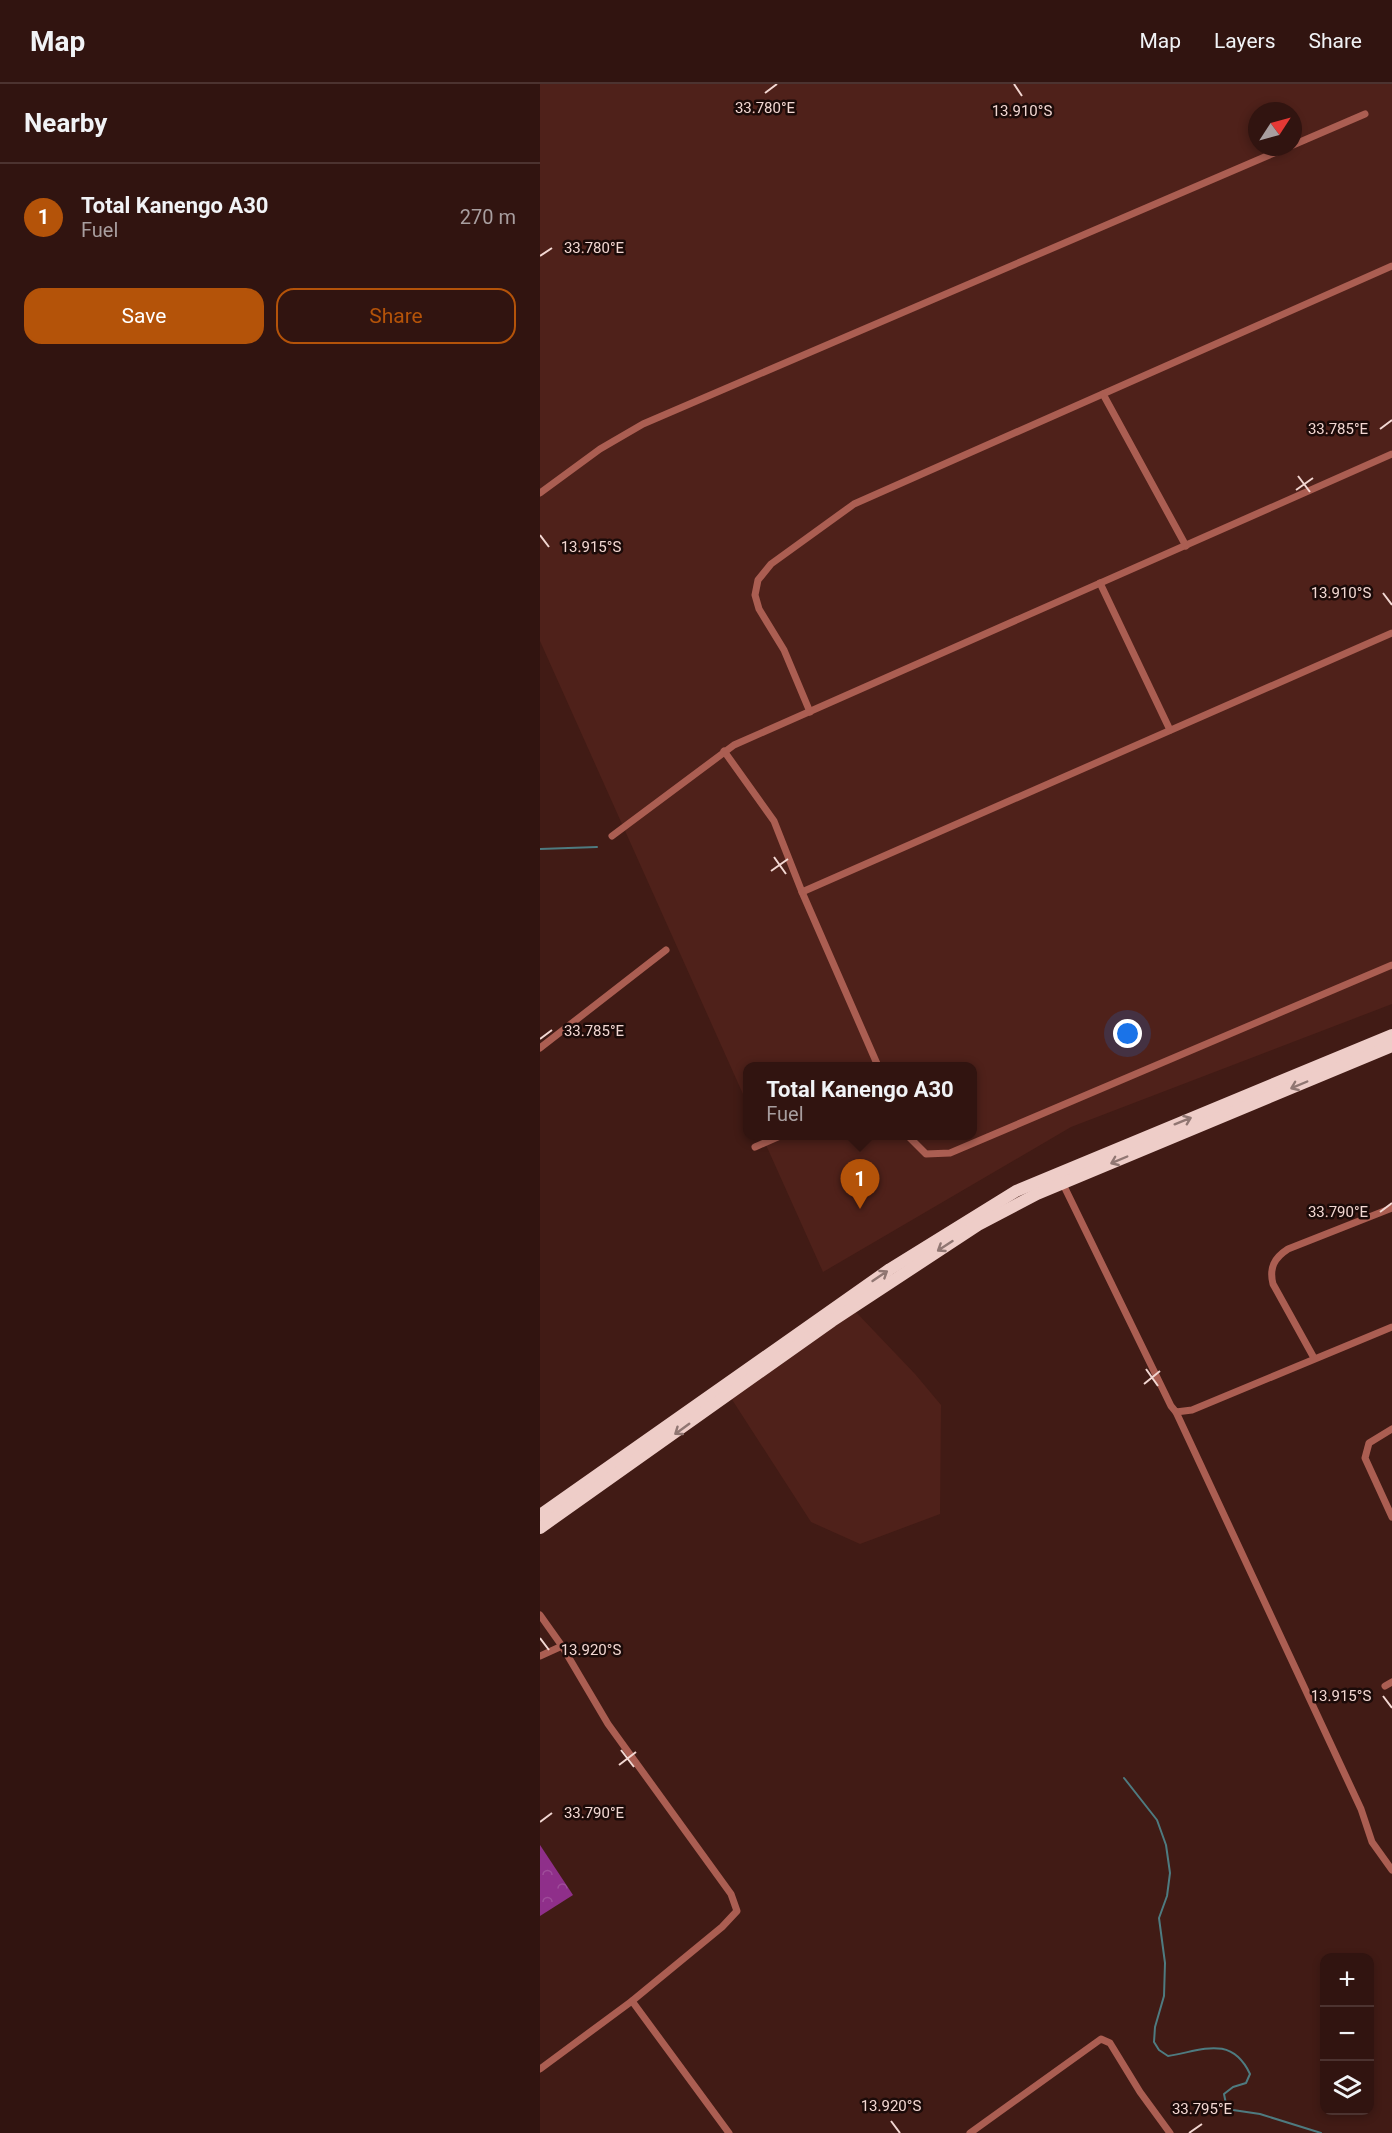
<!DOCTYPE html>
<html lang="en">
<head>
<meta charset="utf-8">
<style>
  body { margin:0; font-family:Roboto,sans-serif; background:#3d211e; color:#f1f3f6 }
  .controls { position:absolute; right:18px; bottom:18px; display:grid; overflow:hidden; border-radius:12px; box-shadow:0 3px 9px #0003 }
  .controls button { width:54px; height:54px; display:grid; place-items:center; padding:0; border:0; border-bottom:2px solid #4c3330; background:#311410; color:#f1f3f6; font:30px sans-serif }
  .compass { position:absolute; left:708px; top:18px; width:54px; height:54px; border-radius:50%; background:#311410; box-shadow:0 3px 9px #0003; rotate:54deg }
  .you { position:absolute; left:588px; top:950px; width:21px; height:21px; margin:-15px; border:4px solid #fff; border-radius:50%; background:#1a73e8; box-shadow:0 0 0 9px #1a73e833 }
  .badge { display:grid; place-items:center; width:39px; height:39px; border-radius:50%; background:#b45309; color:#fff; font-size:20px; font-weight:700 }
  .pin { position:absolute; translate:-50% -50px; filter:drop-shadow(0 2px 3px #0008) }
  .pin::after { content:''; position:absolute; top:32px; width:21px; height:18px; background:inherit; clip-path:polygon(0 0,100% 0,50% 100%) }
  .popup { position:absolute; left:203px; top:978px; width:234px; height:78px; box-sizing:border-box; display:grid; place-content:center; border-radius:12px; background:#311410; filter:drop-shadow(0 2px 4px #0005); font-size:20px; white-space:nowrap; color:#a89e9f }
  .popup b { font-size:22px; color:#f1f3f6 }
  .popup::after { content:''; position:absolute; left:50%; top:100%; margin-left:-12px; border:12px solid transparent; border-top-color:#311410 }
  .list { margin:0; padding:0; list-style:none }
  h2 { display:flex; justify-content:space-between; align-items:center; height:78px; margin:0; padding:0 24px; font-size:26px }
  h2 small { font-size:20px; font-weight:400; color:#a89e9f }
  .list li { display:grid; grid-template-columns:39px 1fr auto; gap:18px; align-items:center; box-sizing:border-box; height:108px; padding:0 24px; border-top:2px solid #4c3330 }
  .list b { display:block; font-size:22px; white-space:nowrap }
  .list p { margin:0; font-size:20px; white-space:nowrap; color:#a89e9f }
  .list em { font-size:20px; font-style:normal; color:#a89e9f }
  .actions { display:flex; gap:12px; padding:18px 24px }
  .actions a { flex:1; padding:14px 0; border:2px solid #b45309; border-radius:18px; text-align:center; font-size:21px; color:#b45309 }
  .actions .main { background:#b45309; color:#fff }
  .icon { flex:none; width:33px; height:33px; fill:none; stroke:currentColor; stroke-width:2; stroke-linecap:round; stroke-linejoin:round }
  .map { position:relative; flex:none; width:852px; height:2049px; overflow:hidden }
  header { display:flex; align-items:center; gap:36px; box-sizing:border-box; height:84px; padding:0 30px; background:#311410; border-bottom:2px solid #4c3330 }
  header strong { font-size:28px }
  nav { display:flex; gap:33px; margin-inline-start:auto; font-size:21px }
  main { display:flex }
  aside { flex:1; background:#311410 }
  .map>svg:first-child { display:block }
  .built { fill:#4f211a; fill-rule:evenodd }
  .forest { fill:url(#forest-crowns) }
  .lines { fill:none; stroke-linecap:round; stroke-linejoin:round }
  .stream { stroke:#4e7b80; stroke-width:2 }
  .minor { stroke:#ab5e52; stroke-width:7 }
  .trunk { stroke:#eecdc8; stroke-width:12 }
  .oneway { stroke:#907672 }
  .ticks { fill:none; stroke:#f2d7d2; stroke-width:2 }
  .ticks-label { font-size:15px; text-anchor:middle; fill:#f2d7d2; stroke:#1c0b09; stroke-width:5; stroke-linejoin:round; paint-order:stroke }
</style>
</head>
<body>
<header>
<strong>Map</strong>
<nav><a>Map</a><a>Layers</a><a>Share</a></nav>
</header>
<main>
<aside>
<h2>Nearby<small></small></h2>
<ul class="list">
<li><span class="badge">1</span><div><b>Total Kanengo A30</b><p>Fuel</p></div><em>270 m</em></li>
</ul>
<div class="actions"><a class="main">Save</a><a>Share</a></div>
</aside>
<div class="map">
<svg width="852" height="2049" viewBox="0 0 852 2049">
  <defs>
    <pattern id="forest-crowns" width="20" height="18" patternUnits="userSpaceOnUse" patternTransform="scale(1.5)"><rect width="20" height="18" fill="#8f2f8a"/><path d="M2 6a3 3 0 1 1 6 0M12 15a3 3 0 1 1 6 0" fill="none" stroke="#9f4c9a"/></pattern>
  </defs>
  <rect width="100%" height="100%" fill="#411b15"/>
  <g class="built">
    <path d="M0,0H852V920L531,1043L283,1188L222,1052H433V982H208L207,1019L0,557ZM717,27H753V63H717Z"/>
    <polygon points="314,1226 375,1290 401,1321 400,1430 320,1460 271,1438 191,1314"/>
  </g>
  <polygon class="forest" points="0,1761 33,1811 0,1832"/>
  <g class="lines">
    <g class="stream">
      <polyline points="0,765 57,763"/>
      <path d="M584,1694L617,1736L626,1761L630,1789L627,1812L619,1834L625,1879L624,1912L615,1943L614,1958L619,1966L628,1972C661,1967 691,1950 710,1990L706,1999L693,2003L684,2010L686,2020L693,2026L720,2030L781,2049"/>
    </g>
    <g class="minor">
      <polyline points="753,61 825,30"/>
      <polyline points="563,310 646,462"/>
      <polyline points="0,409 60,365 103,340 748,63"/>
      <polyline points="560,499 630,646"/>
      <polyline points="270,628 244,566 219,525 215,511 218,496 231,480 314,420 852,182"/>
      <polyline points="184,667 234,737 262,808 338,982"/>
      <polyline points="72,752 194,661 852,370"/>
      <polyline points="262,808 852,549"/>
      <polyline points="0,964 126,866"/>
      <polyline points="368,1052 386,1070 410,1069 852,881"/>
      <polyline points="215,1063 240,1052"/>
      <polyline points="521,1096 631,1322 636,1328 652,1326 852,1243"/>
      <path d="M774,1274L733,1200C729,1184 734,1174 748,1165L852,1124"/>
      <polyline points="636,1328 821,1725 832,1758 852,1786"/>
      <polyline points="852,1345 829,1359 825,1374 852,1433"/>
      <polyline points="0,1531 22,1562 68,1640 191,1810 197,1827 182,1843 92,1917 0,1985"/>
      <polyline points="0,1572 22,1562"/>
      <polyline points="845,1602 852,1598"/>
      <polyline points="92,1917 189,2049"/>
      <polyline points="430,2049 561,1955 570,1959 600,2008 630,2049"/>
    </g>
    <g class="trunk">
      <polyline points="0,1431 350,1185 476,1107 852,951"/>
      <polyline points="0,1444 292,1237 438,1141 497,1110 852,962"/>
    </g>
  </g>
  <defs><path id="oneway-shaft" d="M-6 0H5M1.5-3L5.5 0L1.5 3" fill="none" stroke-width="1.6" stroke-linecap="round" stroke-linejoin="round" transform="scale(1.5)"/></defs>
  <g class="oneway">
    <use href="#oneway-shaft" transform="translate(759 1001) rotate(157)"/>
    <use href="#oneway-shaft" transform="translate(643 1037) rotate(-22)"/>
    <use href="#oneway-shaft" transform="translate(579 1076) rotate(157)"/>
    <use href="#oneway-shaft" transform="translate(405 1162) rotate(147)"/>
    <use href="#oneway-shaft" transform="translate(340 1192) rotate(-34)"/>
    <use href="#oneway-shaft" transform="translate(142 1345) rotate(144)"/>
  </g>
  <path class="ticks" d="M474,0L482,12M225,9L237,0M0,172L12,164M840,345L852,336M758,392L770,408M756,406L773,394M0,451L9,463M843,509L852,521M234,773L246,790M231,787L248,775M0,955L12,946M840,1128L852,1119M606,1285L618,1302M604,1300L620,1287M0,1554L9,1566M843,1612L852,1624M81,1666L94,1683M79,1681L96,1668M0,1738L12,1729M351,2037L360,2049M649,2049L662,2040"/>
  <g class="ticks-label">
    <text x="225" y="29">33.780°E</text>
    <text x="482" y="32">13.910°S</text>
    <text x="54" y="169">33.780°E</text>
    <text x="798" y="350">33.785°E</text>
    <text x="51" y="468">13.915°S</text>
    <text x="801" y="514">13.910°S</text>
    <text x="54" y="952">33.785°E</text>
    <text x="798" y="1133">33.790°E</text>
    <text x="51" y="1571">13.920°S</text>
    <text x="801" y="1617">13.915°S</text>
    <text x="54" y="1734">33.790°E</text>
    <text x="351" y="2027">13.920°S</text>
    <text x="662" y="2030">33.795°E</text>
  </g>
</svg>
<div class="controls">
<button>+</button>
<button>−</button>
<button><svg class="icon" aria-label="layers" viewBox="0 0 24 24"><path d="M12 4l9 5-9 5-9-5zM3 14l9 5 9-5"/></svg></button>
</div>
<svg class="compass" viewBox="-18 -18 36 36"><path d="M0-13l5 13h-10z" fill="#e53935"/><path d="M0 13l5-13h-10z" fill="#a89e9f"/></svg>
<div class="you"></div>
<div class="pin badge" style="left:320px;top:1125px">1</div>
<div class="popup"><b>Total Kanengo A30</b>Fuel</div>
</div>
</main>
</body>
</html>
